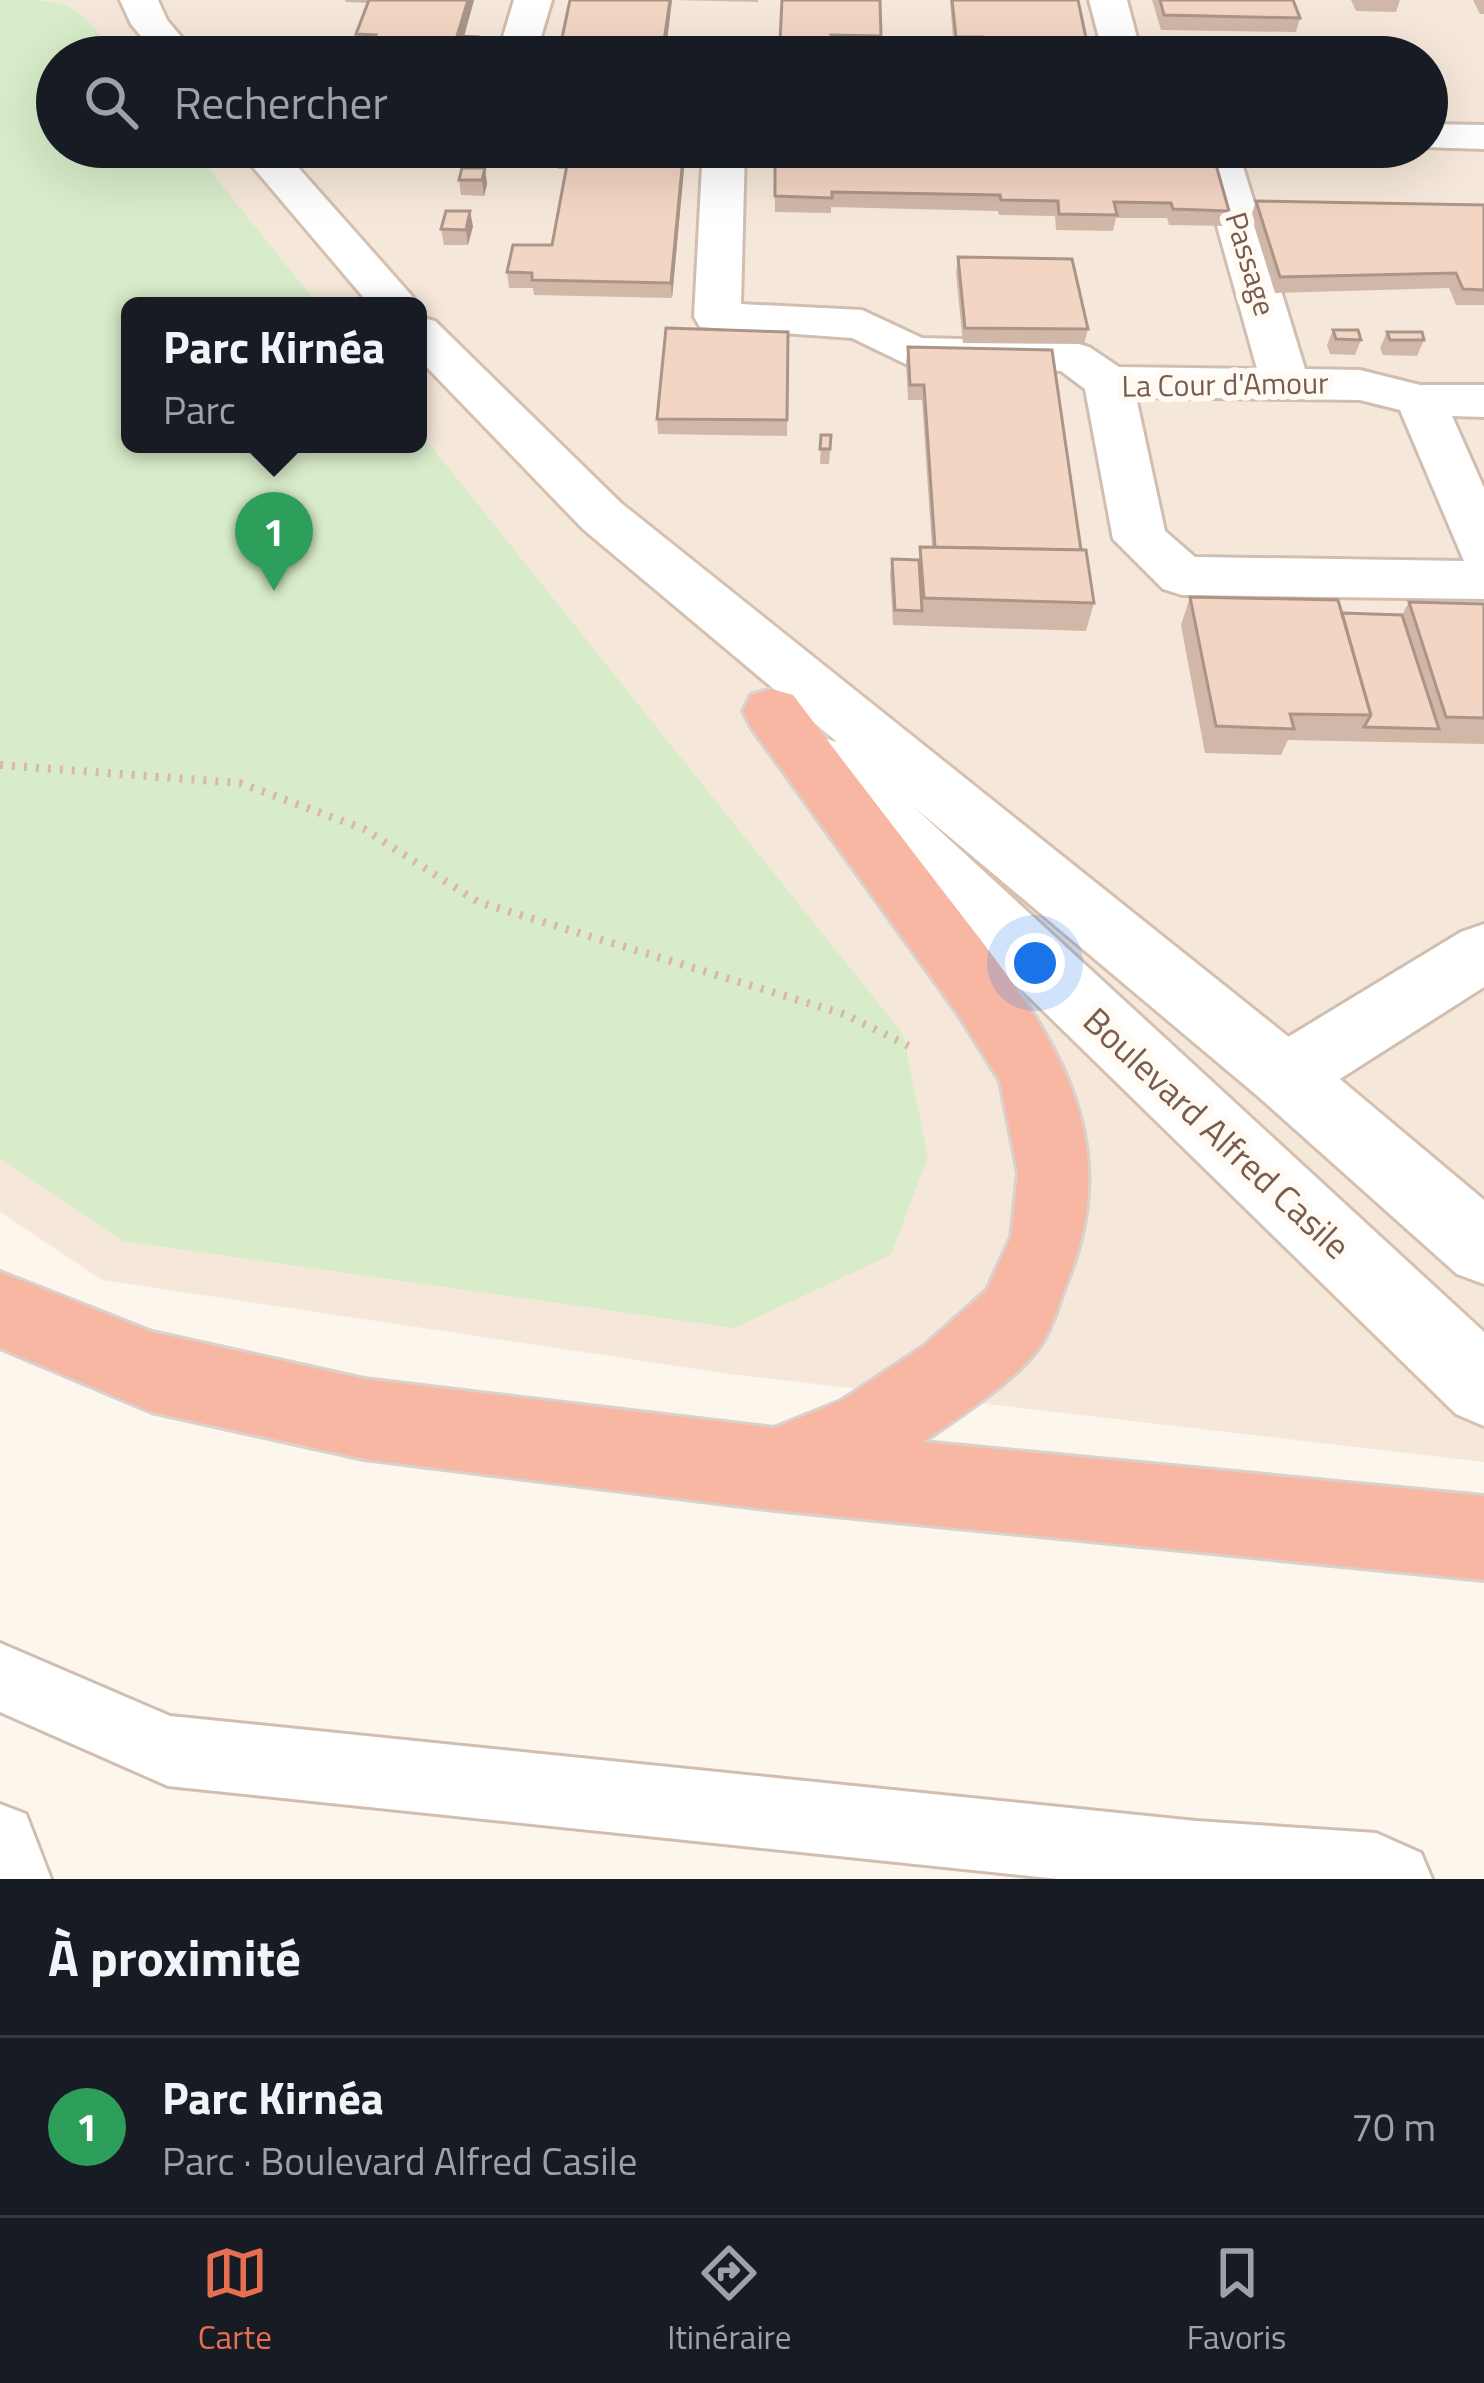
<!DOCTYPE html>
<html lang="fr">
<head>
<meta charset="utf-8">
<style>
  body { margin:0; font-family:"Titillium Web",sans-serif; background:#242831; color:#f1f3f6 }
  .you { position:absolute; left:1035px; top:963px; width:42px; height:42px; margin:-30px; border:9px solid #fff; border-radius:50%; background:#1a73e8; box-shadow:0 0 0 18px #1a73e833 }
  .badge { display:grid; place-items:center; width:78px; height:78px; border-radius:50%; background:#e76f51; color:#fff; font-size:39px; font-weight:700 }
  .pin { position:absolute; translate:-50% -99px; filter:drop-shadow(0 3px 6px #0008) }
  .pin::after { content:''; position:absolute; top:63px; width:42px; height:36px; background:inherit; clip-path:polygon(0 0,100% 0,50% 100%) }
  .popup { position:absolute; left:121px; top:297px; width:306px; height:156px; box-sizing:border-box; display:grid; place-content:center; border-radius:18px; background:#171b24; filter:drop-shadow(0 3px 9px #0005); font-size:39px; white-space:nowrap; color:#9ea1a6 }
  .popup b { font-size:45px; color:#f1f3f6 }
  .popup::after { content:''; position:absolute; left:50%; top:100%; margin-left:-24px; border:24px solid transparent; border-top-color:#171b24 }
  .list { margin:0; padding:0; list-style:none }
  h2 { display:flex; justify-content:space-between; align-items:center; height:156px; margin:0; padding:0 48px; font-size:51px }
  h2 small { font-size:39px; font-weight:400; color:#9ea1a6 }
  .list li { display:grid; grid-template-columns:78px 1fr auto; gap:36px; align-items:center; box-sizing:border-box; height:180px; padding:0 48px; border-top:3px solid #363941 }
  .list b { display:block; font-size:45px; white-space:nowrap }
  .list p { margin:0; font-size:39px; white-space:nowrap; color:#9ea1a6 }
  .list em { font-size:39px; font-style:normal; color:#9ea1a6 }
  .icon { flex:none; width:66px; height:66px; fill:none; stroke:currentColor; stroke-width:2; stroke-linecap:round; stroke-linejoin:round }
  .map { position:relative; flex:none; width:1484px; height:1879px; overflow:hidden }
  .search { position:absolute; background:#171b24; box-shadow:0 12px 48px #0002; left:36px; right:36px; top:36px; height:132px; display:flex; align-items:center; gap:30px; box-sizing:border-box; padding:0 42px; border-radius:66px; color:#9ea1a6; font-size:45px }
  .sheet { height:336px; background:#171b24 }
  nav { display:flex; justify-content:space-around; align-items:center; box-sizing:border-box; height:168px; border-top:3px solid #363941; background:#171b24; font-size:33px; color:#9ea1a6 }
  nav a { display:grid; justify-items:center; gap:6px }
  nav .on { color:#e76f51 }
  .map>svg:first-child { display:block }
  .residential { fill:#f5e8da; fill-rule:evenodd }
  .green { fill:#d8ecc9 }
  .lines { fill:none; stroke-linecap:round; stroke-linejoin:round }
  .lane-casing { stroke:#d1beb0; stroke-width:6 }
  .street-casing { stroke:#d1beb0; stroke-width:6 }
  .secondary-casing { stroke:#d6c0b0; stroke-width:6 }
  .highway-casing { stroke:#dad1cd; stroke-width:6 }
  .path { stroke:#d9b8a5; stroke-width:8; stroke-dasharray:3 9; stroke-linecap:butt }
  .lane { fill:#fff; fill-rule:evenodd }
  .street { fill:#fff; fill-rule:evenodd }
  .secondary { fill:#fff; fill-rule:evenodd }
  .highway { fill:#f7b7a3; fill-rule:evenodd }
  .wall { fill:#d1b7a8 }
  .shaded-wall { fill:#aa9588 }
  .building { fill:#f3d5c3; stroke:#aa9588; stroke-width:3 }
  .labels { text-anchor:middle; stroke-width:12; stroke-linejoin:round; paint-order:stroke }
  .far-street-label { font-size:30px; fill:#7a5c4d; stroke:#fffaf3 }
  .street-label { font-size:36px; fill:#7a5c4d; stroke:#fffaf3 }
</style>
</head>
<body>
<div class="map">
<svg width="1484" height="1879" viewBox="0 0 1484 1879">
  <rect width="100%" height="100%" fill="#fdf6ec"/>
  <path class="residential" d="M0,0H1484V1462L730,1374L102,1280L0,1212ZM57,57H1427V147H57ZM130,306H418V444H130Z"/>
  <path class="green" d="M0,0C77,0 70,0 119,57H57V147H191L319,306H130V444H418V430L903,1034L928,1157L891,1255L734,1328L122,1241L0,1158Z"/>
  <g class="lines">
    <defs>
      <g id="lane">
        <polygon points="0,1643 170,1716 1196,1821 1376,1833 1421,1853 1432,1879 1058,1879 168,1786 0,1712"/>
        <polygon points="0,1804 26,1814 51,1879 0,1879"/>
      </g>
      <g id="street">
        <polygon points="514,0 552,0 535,57 497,57"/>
        <polygon points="1089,0 1127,0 1142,57 1104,57"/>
        <polygon points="1427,124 1484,125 1484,149 1422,147 1427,147"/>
        <path d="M703,147H745L741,304L862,310L922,338L1072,342L1089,347L1119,367L1257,369L1195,147H1237L1305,369L1360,370L1420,385H1484V417L1452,416L1484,488V599L1182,595L1163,589L1113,539L1085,389L1061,371L912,367L852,338L700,327L694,317ZM1136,397L1360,400L1400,410L1464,561L1195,557L1165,531Z"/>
        <polygon points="1484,924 1484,987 1310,1098 1285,1107 1260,1098 1250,1076 1260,1054 1461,932"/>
      </g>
      <g id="secondary">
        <polygon points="120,0 158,0 167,20 198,57 158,57 131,24"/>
        <polygon points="236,147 280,147 412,296 419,306 418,308 371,306"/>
        <polygon points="418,317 435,321 621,503 1310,1054 1484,1200 1484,1284 1457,1274 1260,1098 914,807 1484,1332 1484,1426 1456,1414 805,778 796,762 805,746 826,739 837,742 583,529 418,358"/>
      </g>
      <path id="highway" d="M772,689L793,695C843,761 893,826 943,891C1037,1013 1133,1123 1066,1284C1059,1303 1053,1326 1042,1343C1017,1381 959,1416 923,1442L1484,1496V1580L774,1510L364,1459L152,1412L0,1348V1272L152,1332L364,1379L774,1428L841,1401L924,1346L987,1290L1011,1237L1018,1173L1000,1081L958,1014L751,727L743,711L751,695Z"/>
    </defs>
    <use href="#lane" class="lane-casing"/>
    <use href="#street" class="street-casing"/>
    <use href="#secondary" class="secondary-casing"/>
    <use href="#highway" class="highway-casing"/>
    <polyline class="path" points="0,765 240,783 364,829 478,902 844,1014 915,1049"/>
    <use href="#lane" class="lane"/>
    <use href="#street" class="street"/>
    <use href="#secondary" class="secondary"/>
    <use href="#highway" class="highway"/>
  </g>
  <g class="wall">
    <polygon points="345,0 474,0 464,36 478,37 481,51 359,49 356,34 368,3 346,2"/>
    <polygon points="570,0 758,0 758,2 672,0 665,55 558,57"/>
    <polygon points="782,0 881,36 880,50 830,50 830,56 779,56"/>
    <polygon points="950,0 1078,0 1090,57 981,57 980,52 954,52"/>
    <polygon points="1152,0 1293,0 1300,18 1296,32 1161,30"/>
    <polygon points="1351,0 1400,0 1396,12 1356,11"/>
    <polygon points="1473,0 1484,0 1484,14 1480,14"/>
    <polygon points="1171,40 1327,57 1168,57"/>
    <polygon points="426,147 450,147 449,151 427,151"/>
    <polygon points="539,147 686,147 672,298 534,295 533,288 509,288 507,272 552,245 566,169 558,169 556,153 540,152"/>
    <polygon points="775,147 1229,211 1225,226 1169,225 1167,218 1116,218 1113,231 1056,230 1055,216 999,215 998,211 831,207 831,213 775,212"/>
    <polygon points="485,168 487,184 484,196 461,195 459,180"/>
    <polygon points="1256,201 1484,205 1484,305 1456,305 1449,288 1275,293 1251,216"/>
    <polygon points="473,226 468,245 444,245 441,229"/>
    <polygon points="958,257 1088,329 1084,344 963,343 956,273"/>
    <polygon points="1333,330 1361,340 1355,355 1330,354 1327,345"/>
    <polygon points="788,332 787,436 658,434 657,419"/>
    <polygon points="1387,332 1424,340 1417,356 1383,355 1380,348"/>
    <polygon points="908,347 1081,550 1094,603 1086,631 893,625 890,574 892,559 919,560 920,547 932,547 922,400 908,400 906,362"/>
    <polygon points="821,435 831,435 829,464 820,464"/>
    <polygon points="1190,597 1342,613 1402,615 1409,602 1484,604 1484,744 1288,740 1281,755 1205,753 1181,625"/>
  </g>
  <g class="shaded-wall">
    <polygon points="468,0 474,0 460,51 457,36"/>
    <polygon points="670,0 672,0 665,57 663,57"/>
    <polygon points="478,37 481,51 479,57 473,57"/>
    <polygon points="684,147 686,147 672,298 671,283"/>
    <polygon points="485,168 487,184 484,196 482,180"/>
    <polygon points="470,211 473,226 468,245 466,230"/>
  </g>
  <g class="building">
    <polygon points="369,0 468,0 457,36 478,37 473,57 368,57 376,35 356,34"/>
    <polygon points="570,0 670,0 662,55 674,55 673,57 558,57"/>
    <polygon points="782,0 880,0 881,36 831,35 831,42 780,41"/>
    <polygon points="952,0 1078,0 1090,57 984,57 982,37 956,37"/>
    <polygon points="1160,0 1293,0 1300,18 1164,15"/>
    <polygon points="1171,40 1321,42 1327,57 1176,57"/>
    <polygon points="557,147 684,147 671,283 532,280 532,273 507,272 513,245 552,245 569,154 556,153"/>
    <polygon points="775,147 1211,147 1229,211 1173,209 1171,203 1114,202 1117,215 1059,214 1058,201 1001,200 1000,195 832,192 832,198 775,196"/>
    <polygon points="462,168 485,168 482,180 459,180"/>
    <polygon points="1256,201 1484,205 1484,290 1463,289 1456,273 1280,277"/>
    <polygon points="446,211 470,211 466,230 441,229"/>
    <polygon points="958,257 1072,259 1088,329 965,328"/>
    <polygon points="666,328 788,332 787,420 657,419"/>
    <polygon points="1333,330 1358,330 1361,340 1336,339"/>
    <polygon points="1387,332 1422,332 1424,340 1390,340"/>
    <polygon points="908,347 1052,350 1081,550 935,547 924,385 910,385"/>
    <polygon points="821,435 831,435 830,449 820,449"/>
    <polygon points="920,547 1086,550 1094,603 924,598"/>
    <polygon points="892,559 919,560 922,611 895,610"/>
    <polygon points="1190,597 1338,600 1371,715 1290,714 1294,729 1216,726"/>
    <polygon points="1409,602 1484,604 1484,718 1446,717"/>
    <polygon points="1342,613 1402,615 1439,729 1364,727 1371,715"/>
  </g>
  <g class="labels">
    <g class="far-street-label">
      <text transform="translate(1250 264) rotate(73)" y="10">Passage</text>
      <text transform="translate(1225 385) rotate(-1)" y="10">La Cour d'Amour</text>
    </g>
    <g class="street-label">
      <text transform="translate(1217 1133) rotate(43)" y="13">Boulevard Alfred Casile</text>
    </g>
  </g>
</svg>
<div class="you"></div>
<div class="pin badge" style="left:274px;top:591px;background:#2e9e5b">1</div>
<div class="popup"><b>Parc Kirnéa</b>Parc</div>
<div class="search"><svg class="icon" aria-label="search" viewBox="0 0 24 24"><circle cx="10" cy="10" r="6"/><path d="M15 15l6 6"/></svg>Rechercher</div>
</div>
<section class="sheet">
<h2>À proximité<small></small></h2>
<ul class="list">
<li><span class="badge" style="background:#2e9e5b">1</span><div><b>Parc Kirnéa</b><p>Parc · Boulevard Alfred Casile</p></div><em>70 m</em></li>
</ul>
</section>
<nav>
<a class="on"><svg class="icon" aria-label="map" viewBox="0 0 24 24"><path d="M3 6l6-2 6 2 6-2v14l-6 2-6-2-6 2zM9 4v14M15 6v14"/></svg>Carte</a>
<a><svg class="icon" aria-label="directions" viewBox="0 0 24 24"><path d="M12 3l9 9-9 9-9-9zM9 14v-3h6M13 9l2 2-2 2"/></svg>Itinéraire</a>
<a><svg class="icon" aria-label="saved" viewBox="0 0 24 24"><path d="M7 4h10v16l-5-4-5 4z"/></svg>Favoris</a>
</nav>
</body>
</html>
